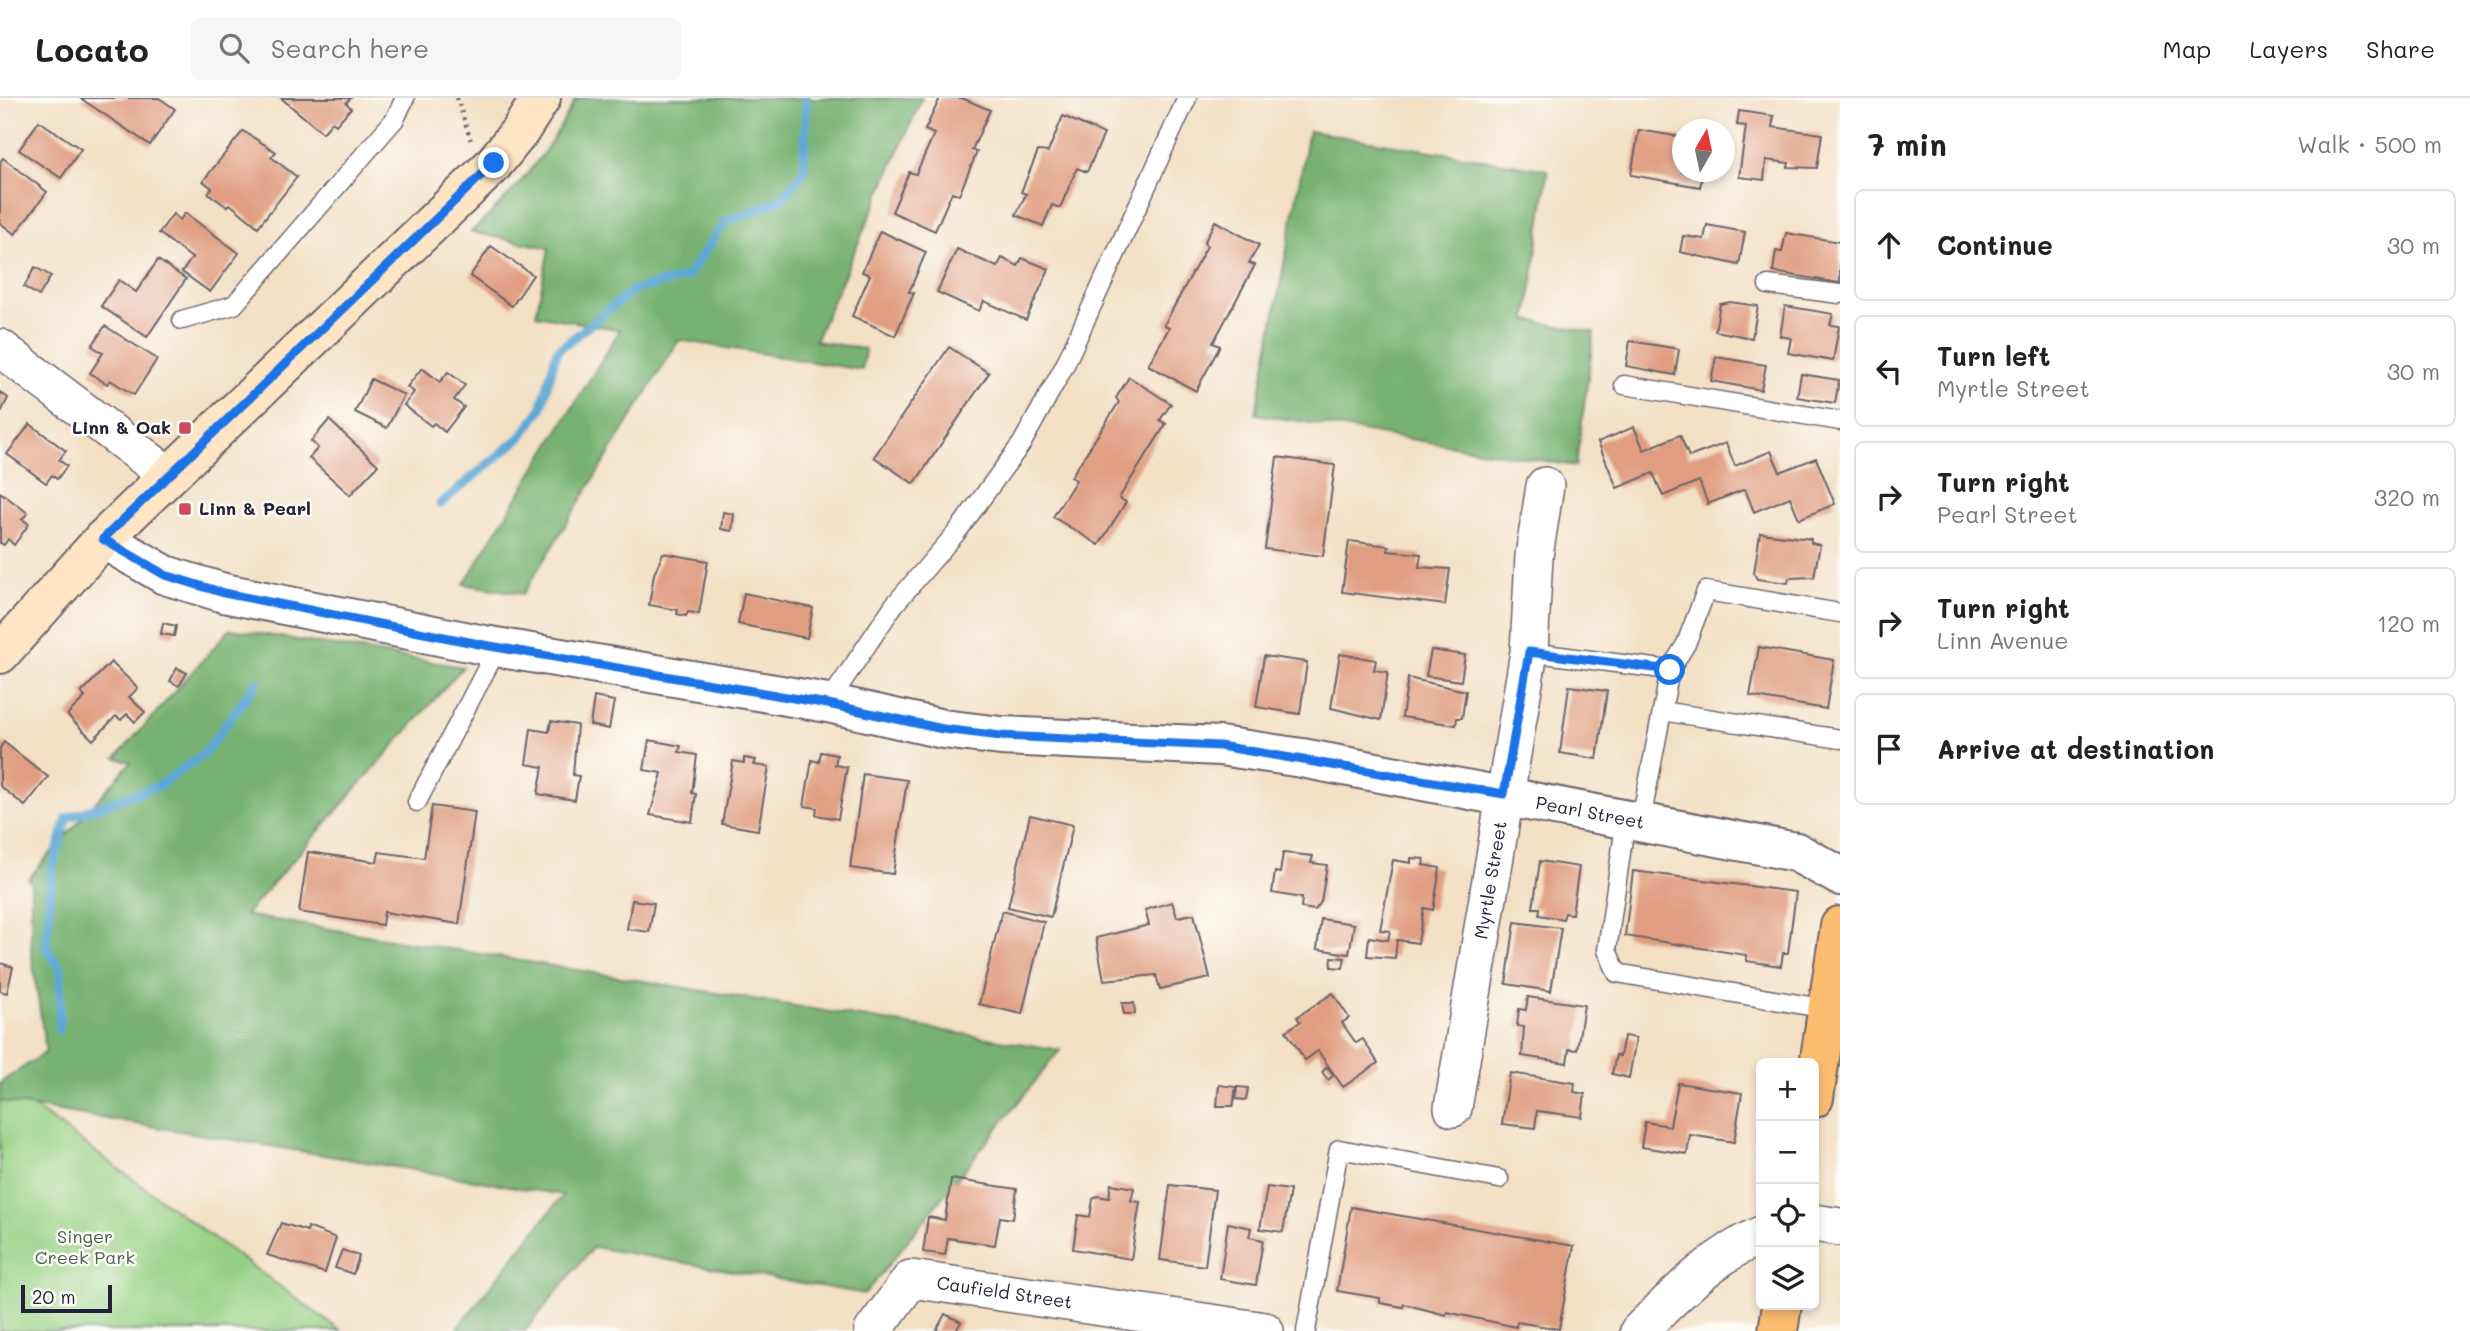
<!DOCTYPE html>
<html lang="en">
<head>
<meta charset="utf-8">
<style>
  body { margin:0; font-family:Mali,sans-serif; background:#f6f6f6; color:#222 }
  .controls { position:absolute; right:21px; bottom:21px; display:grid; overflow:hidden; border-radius:10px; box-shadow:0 4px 10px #0003 }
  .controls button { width:63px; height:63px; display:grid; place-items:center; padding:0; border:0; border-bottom:2px solid #e0e0e0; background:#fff; color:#222; font:35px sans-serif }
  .compass { position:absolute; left:1672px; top:21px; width:63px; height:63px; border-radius:50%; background:#fff; box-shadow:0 4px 10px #0003; rotate:9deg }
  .scale { position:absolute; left:21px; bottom:18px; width:91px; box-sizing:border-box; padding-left:7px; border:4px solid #22223b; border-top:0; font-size:19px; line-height:24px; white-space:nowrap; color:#22223b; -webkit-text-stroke:5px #fdfcf7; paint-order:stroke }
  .stop { position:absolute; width:21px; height:21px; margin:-16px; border:5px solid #1a73e8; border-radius:50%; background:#fff }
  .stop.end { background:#1a73e8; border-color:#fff; box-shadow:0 2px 7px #0008 }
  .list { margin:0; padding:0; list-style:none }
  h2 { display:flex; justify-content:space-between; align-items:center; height:91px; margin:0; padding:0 28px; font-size:30px }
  h2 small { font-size:23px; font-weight:400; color:#767676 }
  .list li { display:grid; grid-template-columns:46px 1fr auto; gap:21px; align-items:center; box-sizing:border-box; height:112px; margin:0 14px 14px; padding:0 14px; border:2px solid #e0e0e0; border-radius:10px }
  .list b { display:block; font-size:26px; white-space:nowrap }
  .list p { margin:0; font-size:23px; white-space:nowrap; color:#767676 }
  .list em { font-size:23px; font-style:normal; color:#767676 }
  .icon { flex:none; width:38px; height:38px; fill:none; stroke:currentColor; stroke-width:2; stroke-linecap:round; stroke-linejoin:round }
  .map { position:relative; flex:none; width:1840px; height:1233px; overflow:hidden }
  header { display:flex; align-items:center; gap:42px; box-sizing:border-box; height:98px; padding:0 35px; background:#fff; border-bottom:2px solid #e0e0e0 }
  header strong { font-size:33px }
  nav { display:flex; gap:38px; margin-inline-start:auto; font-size:24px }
  .search { width:490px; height:63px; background:#f6f6f6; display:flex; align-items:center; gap:18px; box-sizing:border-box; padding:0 24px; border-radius:10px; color:#767676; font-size:26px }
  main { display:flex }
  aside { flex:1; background:#fff }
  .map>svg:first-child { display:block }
  .green { fill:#96d084; stroke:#5c7960; stroke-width:2 }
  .forest { fill:#78b272; stroke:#4d6a56; stroke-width:2 }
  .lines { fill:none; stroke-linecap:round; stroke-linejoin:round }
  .stream { stroke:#5da8d5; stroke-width:9 }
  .building { fill:#e09d81 }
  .service-casing { stroke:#6b646b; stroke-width:21 }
  .minor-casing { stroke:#6b646b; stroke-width:40 }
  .tertiary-casing { stroke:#6b646b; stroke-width:42 }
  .secondary-casing { stroke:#6b646b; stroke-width:42 }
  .primary-casing { stroke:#6b646b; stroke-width:42 }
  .path { stroke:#6b646b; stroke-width:4.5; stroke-dasharray:2 5; stroke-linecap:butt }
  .service { stroke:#fff; stroke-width:18 }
  .minor { stroke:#fff; stroke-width:37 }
  .tertiary { stroke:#fff; stroke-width:38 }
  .secondary { stroke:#fee5c5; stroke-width:38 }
  .primary { stroke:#fcbd6f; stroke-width:38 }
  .route { stroke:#1a73e8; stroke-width:9 }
  .poi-dot { fill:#d1495b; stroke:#fdfcf7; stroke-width:2.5 }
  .labels { text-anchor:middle; stroke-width:5; stroke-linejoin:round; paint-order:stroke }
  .poi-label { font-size:18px; font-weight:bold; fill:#22223b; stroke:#fdfcf7; text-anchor:end }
  .street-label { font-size:18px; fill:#22223b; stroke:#fdfcf7 }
  .park-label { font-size:18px; fill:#4b5f55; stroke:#fdfcf7 }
</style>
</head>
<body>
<header>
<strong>Locato</strong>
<div class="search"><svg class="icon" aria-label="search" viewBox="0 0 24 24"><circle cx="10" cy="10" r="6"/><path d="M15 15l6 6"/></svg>Search here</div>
<nav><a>Map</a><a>Layers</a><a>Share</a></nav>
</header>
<main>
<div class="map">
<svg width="1840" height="1233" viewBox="0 0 1840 1233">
  <rect width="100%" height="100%" fill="#fdfcf7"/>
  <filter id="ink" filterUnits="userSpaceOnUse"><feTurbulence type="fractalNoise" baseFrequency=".0143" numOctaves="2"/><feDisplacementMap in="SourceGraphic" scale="14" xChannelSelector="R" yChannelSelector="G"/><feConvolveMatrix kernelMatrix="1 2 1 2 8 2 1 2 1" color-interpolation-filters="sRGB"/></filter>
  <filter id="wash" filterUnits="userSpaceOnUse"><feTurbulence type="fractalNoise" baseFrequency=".00686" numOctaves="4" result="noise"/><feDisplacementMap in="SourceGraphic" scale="28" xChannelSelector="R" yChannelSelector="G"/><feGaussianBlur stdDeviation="1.57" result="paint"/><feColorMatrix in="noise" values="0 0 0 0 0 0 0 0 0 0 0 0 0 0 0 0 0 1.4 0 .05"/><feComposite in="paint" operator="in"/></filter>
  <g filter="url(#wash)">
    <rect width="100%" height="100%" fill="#f3e0c5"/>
    <polygon class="green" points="0,1003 34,1009 341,1233 0,1233"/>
    <g class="forest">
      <path d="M576,0H922L815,243L865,251L862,272L679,242L523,496L464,486L620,232L536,217L549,150L471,134C515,94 550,54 576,0Z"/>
      <polygon points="1309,33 1548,72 1527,222 1594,234 1576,368 1256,316"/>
      <polygon points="230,531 463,569 245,817 1060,952 865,1196 593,1149 525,1233 455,1233 563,1097 0,1003 0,985 46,954 31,852 31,782 28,781 131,664 116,660"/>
    </g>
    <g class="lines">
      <g class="stream">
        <polyline points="440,406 522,338 541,311 557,253 633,192 687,179 725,124 782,101 804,73 806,0"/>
        <polyline points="59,932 61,871 46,850 52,771 67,720 160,687 205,655 257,584"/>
      </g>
    </g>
    <g id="blocks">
      <g class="building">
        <polygon points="80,0 159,0 175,11 150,47"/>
        <polygon points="281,0 351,0 346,5 351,10 336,27 332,24 323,35"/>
        <polygon points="940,0 962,0 990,12 972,52 977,54 959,97 952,94 935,133 892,114 909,74 916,76 934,36 925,32"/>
        <polygon points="1739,13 1774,18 1772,29 1822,36 1817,70 1788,69 1789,65 1766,62 1764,82 1739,79 1746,28 1737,27"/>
        <polygon points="1063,18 1104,36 1087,74 1077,70 1060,110 1052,107 1043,128 1016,117 1026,96 1021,94 1038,53 1048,54"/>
        <polygon points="39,23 81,51 61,80 19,52"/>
        <polygon points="1639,32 1682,39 1682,74 1703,74 1700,89 1631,77"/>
        <polygon points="243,33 276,54 271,59 297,79 258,129 230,106 227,109 208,95 212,90 203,83"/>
        <polygon points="3,60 47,94 15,136 0,125 0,64"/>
        <polygon points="185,115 239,155 210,194 182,174 192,160 159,135 173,116 180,122"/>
        <polygon points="1215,123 1259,147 1249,165 1255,167 1213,245 1220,248 1196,293 1148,267 1169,230 1164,227 1207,148 1204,145"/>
        <polygon points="1707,127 1745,134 1739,167 1680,154 1683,138 1704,141"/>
        <polygon points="880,133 926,154 909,194 914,195 895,238 852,218 870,177 862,174"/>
        <polygon points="1786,135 1840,144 1840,185 1773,174 1776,153 1782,154"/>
        <polygon points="491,148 533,177 512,208 470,178"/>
        <polygon points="957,151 997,169 1002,160 1018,168 1022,160 1049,171 1026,222 984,203 979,213 937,194"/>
        <polygon points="158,162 186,181 147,239 101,208 119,182 136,194"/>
        <polygon points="35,169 51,178 39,198 24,189"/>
        <polygon points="1730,204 1758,208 1752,240 1715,233 1720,206"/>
        <polygon points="1785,208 1833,216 1830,227 1839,228 1833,263 1788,255 1791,240 1780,238"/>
        <polygon points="105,228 157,261 134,297 110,282 107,286 90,275 103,255 92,248"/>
        <polygon points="1630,243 1679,251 1675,277 1626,268"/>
        <polygon points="949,249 989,275 914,386 874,359"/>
        <polygon points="1716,259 1766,267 1761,292 1711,283"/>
        <polygon points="422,270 440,284 448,274 465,287 454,302 464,309 445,334 434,325 431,328 404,307 414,294 407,289"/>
        <polygon points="1801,276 1839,282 1835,305 1797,299"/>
        <polygon points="1129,279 1171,306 1160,322 1166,326 1119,400 1126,404 1099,447 1053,419 1076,382 1071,379 1119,304 1116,300"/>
        <polygon points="371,281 404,297 387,330 355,314"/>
        <polygon points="0,294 8,300 0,316"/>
        <polygon points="329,322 378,367 350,397 309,360 318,350 311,343"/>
        <polygon points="30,326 66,353 59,362 67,368 57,381 52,377 46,385 7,356"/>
        <polygon points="1634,329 1644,352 1680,337 1689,359 1726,345 1735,368 1771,353 1780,374 1816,360 1835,406 1799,421 1790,399 1754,414 1745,391 1708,406 1699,383 1663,398 1653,375 1617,390 1598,344"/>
        <polygon points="1277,359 1335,367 1323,458 1265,451"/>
        <polygon points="0,394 28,415 22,421 29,426 14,447 8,441 4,447 0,445"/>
        <polygon points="723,414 734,416 732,433 721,431"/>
        <polygon points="1760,435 1811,441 1811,445 1820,447 1814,479 1789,480 1788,485 1757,481 1754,475"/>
        <polygon points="1349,443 1389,448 1388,453 1421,456 1419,469 1450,471 1445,507 1342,494"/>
        <polygon points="663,455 708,463 699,516 688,514 686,518 677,516 678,512 649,507 654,476"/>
        <polygon points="744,495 813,510 807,540 738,526"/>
        <polygon points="163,525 176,528 174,538 161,536"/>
        <polygon points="1759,549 1834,562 1826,611 1750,598"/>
        <polygon points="1431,552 1465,557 1461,583 1426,578"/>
        <polygon points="1340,556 1376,562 1374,572 1388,574 1381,622 1331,610"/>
        <polygon points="1264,558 1307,564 1300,616 1256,609"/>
        <polygon points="111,564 138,590 129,599 145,614 135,624 127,616 121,622 116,618 93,642 67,617 85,599 81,595"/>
        <polygon points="177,570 187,575 179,588 170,583"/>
        <polygon points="1408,580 1466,593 1462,620 1457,620 1456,627 1402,619"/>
        <polygon points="1569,588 1607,593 1597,661 1560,655"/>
        <polygon points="594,599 614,603 609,631 590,627"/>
        <polygon points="551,623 577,627 573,677 579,678 575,702 538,696 543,669 526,666 531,631 549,634"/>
        <polygon points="649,642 681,648 679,654 697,657 692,695 696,696 692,724 650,717 662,675 644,672"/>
        <polygon points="4,644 48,679 25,708 0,688 0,650"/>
        <polygon points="821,654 837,657 835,667 847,669 838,721 816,717 817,710 804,708 812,662 819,664"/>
        <polygon points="744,660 756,662 754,667 769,669 758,732 722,726 733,663 744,665"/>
        <polygon points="863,676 907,682 893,776 850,770"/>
        <polygon points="432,708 475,714 459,826 384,814 382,827 299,814 308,754 377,764 379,754 424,760"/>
        <polygon points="1030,717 1073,727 1051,819 1008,809"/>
        <polygon points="1283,755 1313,758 1311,765 1327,767 1321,804 1315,812 1301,810 1302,800 1272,795 1275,774 1280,775"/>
        <polygon points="1411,760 1424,761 1423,767 1440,770 1433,812 1424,810 1418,845 1397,842 1395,860 1367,858 1369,839 1388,842 1390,833 1380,832 1393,762 1411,765"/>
        <polygon points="1540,763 1579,769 1572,816 1565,815 1563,821 1539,817 1540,810 1533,810"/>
        <polygon points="1633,773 1796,794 1788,855 1783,855 1781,868 1746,863 1746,857 1625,838"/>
        <polygon points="632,802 654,805 649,834 627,831"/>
        <polygon points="1172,804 1177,819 1194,816 1210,880 1160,891 1156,877 1104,882 1096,840 1149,827 1145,812"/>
        <polygon points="1002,813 1044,824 1022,916 979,906"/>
        <polygon points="1321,821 1354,826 1349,856 1317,851"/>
        <polygon points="1515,824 1561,830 1551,893 1506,886"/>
        <polygon points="1332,859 1345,860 1343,870 1331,869"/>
        <polygon points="0,865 13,869 7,895 0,893"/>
        <polygon points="1333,895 1349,920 1342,925 1356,945 1363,941 1378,965 1343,989 1318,953 1305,962 1286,933 1300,924 1297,919"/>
        <polygon points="1528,899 1584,907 1577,952 1569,951 1567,965 1522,958 1524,929 1517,928 1519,911 1526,912"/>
        <polygon points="1122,905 1134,905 1135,916 1124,916"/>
        <polygon points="1624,938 1636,940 1629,980 1612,976 1616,957 1620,958"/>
        <polygon points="1327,969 1334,977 1328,982 1322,974"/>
        <polygon points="1510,975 1575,985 1574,994 1585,996 1582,1019 1537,1013 1535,1030 1502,1026"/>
        <polygon points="1678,985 1742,995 1734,1044 1690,1037 1687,1056 1641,1049 1645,1024 1670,1028"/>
        <polygon points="1219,987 1236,989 1233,1008 1217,1008"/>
        <polygon points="1237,989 1248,990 1246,1002 1236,1001"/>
        <polygon points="951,1081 1017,1091 1013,1121 1000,1119 995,1147 948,1140 945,1157 923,1154 928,1119 945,1122"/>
        <polygon points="1111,1086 1134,1090 1131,1103 1140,1104 1131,1161 1073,1151 1078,1117 1090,1119 1093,1101 1097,1098 1109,1100"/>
        <polygon points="1170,1087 1215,1092 1205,1168 1160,1162"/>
        <polygon points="1267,1089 1290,1092 1283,1134 1260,1131"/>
        <polygon points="1351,1109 1574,1148 1559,1231 1517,1224 1516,1229 1447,1214 1446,1217 1404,1206 1403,1209 1380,1205 1380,1200 1337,1193"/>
        <polygon points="281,1125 307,1133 308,1129 336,1140 325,1175 267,1157"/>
        <polygon points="1228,1125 1251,1130 1249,1139 1263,1142 1256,1187 1220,1181"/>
        <polygon points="342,1152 359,1158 353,1176 335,1170"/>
        <polygon points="945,1216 961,1224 956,1233 936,1233"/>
      </g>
    </g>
  </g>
  <g filter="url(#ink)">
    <use href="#blocks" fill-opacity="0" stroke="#6b646b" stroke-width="2"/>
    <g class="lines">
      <defs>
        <g id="service">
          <polyline points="1768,187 1840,196"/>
          <polyline points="182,222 234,207 395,21 405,0"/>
          <polyline points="1624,287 1840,323"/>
          <polyline points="1529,554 1670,572"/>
          <polyline points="828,605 894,507 957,434 1022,345 1064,269 1187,0"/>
          <polyline points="1662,613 1840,641"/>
          <polyline points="417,704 498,549"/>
          <polyline points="1626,720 1607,852 1617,875 1827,911"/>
          <polyline points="1641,722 1670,572 1686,546 1706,493 1840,515"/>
          <polyline points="1306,1233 1339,1051 1499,1081"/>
        </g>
        <g id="minor">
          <polyline points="0,250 168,377"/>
          <path id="s1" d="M1453,1010L1529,554L1534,458L1545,388"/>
          <polyline points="1814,1125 1840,1129"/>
          <path id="s2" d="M873,1233L911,1181L1265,1233"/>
          <path d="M1639,1233C1678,1195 1711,1159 1761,1137"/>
        </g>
        <g id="tertiary">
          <path id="s3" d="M103,441L165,477L224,495L484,547L828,605L943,631L1001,638L1220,648L1302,660L1796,754L1840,778"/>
        </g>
        <polyline id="secondary" points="0,556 103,441 492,68 520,33 541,0"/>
        <g id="primary">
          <polyline points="1814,1000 1840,828"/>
          <polyline points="1778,1233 1782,1207"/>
        </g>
      </defs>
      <use href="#service" class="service-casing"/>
      <use href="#minor" class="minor-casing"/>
      <use href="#tertiary" class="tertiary-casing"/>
      <use href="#secondary" class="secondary-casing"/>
      <use href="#primary" class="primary-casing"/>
      <polyline class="path" points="457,0 471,43"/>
      <use href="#service" class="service"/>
      <use href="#minor" class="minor"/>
      <use href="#tertiary" class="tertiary"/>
      <use href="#secondary" class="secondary"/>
      <use href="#primary" class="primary"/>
    </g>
  </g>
  <g class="lines" filter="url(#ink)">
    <polyline class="route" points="494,65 103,441 165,477 224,495 484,547 828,606 943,631 1001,638 1220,648 1504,696 1529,554 1670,572"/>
  </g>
  <g class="poi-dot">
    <rect x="178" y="323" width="14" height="14" rx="3.5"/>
    <rect x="178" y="404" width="14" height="14" rx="3.5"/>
  </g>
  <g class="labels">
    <g class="poi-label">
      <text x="171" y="336">Linn &amp; Oak</text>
      <text x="199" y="417" text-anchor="start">Linn &amp; Pearl</text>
    </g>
    <g class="street-label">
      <text dy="6" stroke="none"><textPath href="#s3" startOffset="1519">Pearl Street</textPath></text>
      <text dy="6" stroke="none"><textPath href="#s1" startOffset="231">Myrtle Street</textPath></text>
      <text dy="6" stroke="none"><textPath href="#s2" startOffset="159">Caufield Street</textPath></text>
    </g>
    <g class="park-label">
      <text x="85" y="1145">Singer<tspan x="85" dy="21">Creek Park</tspan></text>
    </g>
  </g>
</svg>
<div class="controls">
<button>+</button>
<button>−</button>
<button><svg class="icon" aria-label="locate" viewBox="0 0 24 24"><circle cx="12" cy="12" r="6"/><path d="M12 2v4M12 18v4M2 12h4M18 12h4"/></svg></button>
<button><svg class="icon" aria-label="layers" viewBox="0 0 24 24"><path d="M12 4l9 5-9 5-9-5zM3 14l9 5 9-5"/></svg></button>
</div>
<svg class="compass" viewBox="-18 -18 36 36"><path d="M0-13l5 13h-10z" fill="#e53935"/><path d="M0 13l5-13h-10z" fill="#767676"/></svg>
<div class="scale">20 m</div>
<div class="stop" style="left:1670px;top:572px"></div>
<div class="stop end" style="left:494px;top:65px"></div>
</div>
<aside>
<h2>7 min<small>Walk · 500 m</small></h2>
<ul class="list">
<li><svg class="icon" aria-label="ahead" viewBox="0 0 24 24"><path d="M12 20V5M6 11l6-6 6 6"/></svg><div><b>Continue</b></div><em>30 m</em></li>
<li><svg class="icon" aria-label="left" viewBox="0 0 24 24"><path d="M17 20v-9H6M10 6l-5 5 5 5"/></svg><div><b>Turn left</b><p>Myrtle Street</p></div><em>30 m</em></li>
<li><svg class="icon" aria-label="right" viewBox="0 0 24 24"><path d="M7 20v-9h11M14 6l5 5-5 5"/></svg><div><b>Turn right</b><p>Pearl Street</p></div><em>320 m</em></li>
<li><svg class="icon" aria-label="right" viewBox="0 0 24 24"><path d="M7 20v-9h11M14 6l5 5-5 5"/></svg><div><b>Turn right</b><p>Linn Avenue</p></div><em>120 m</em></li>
<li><svg class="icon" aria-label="arrive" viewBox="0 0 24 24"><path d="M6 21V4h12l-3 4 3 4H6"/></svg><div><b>Arrive at destination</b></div></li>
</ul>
</aside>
</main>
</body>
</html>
